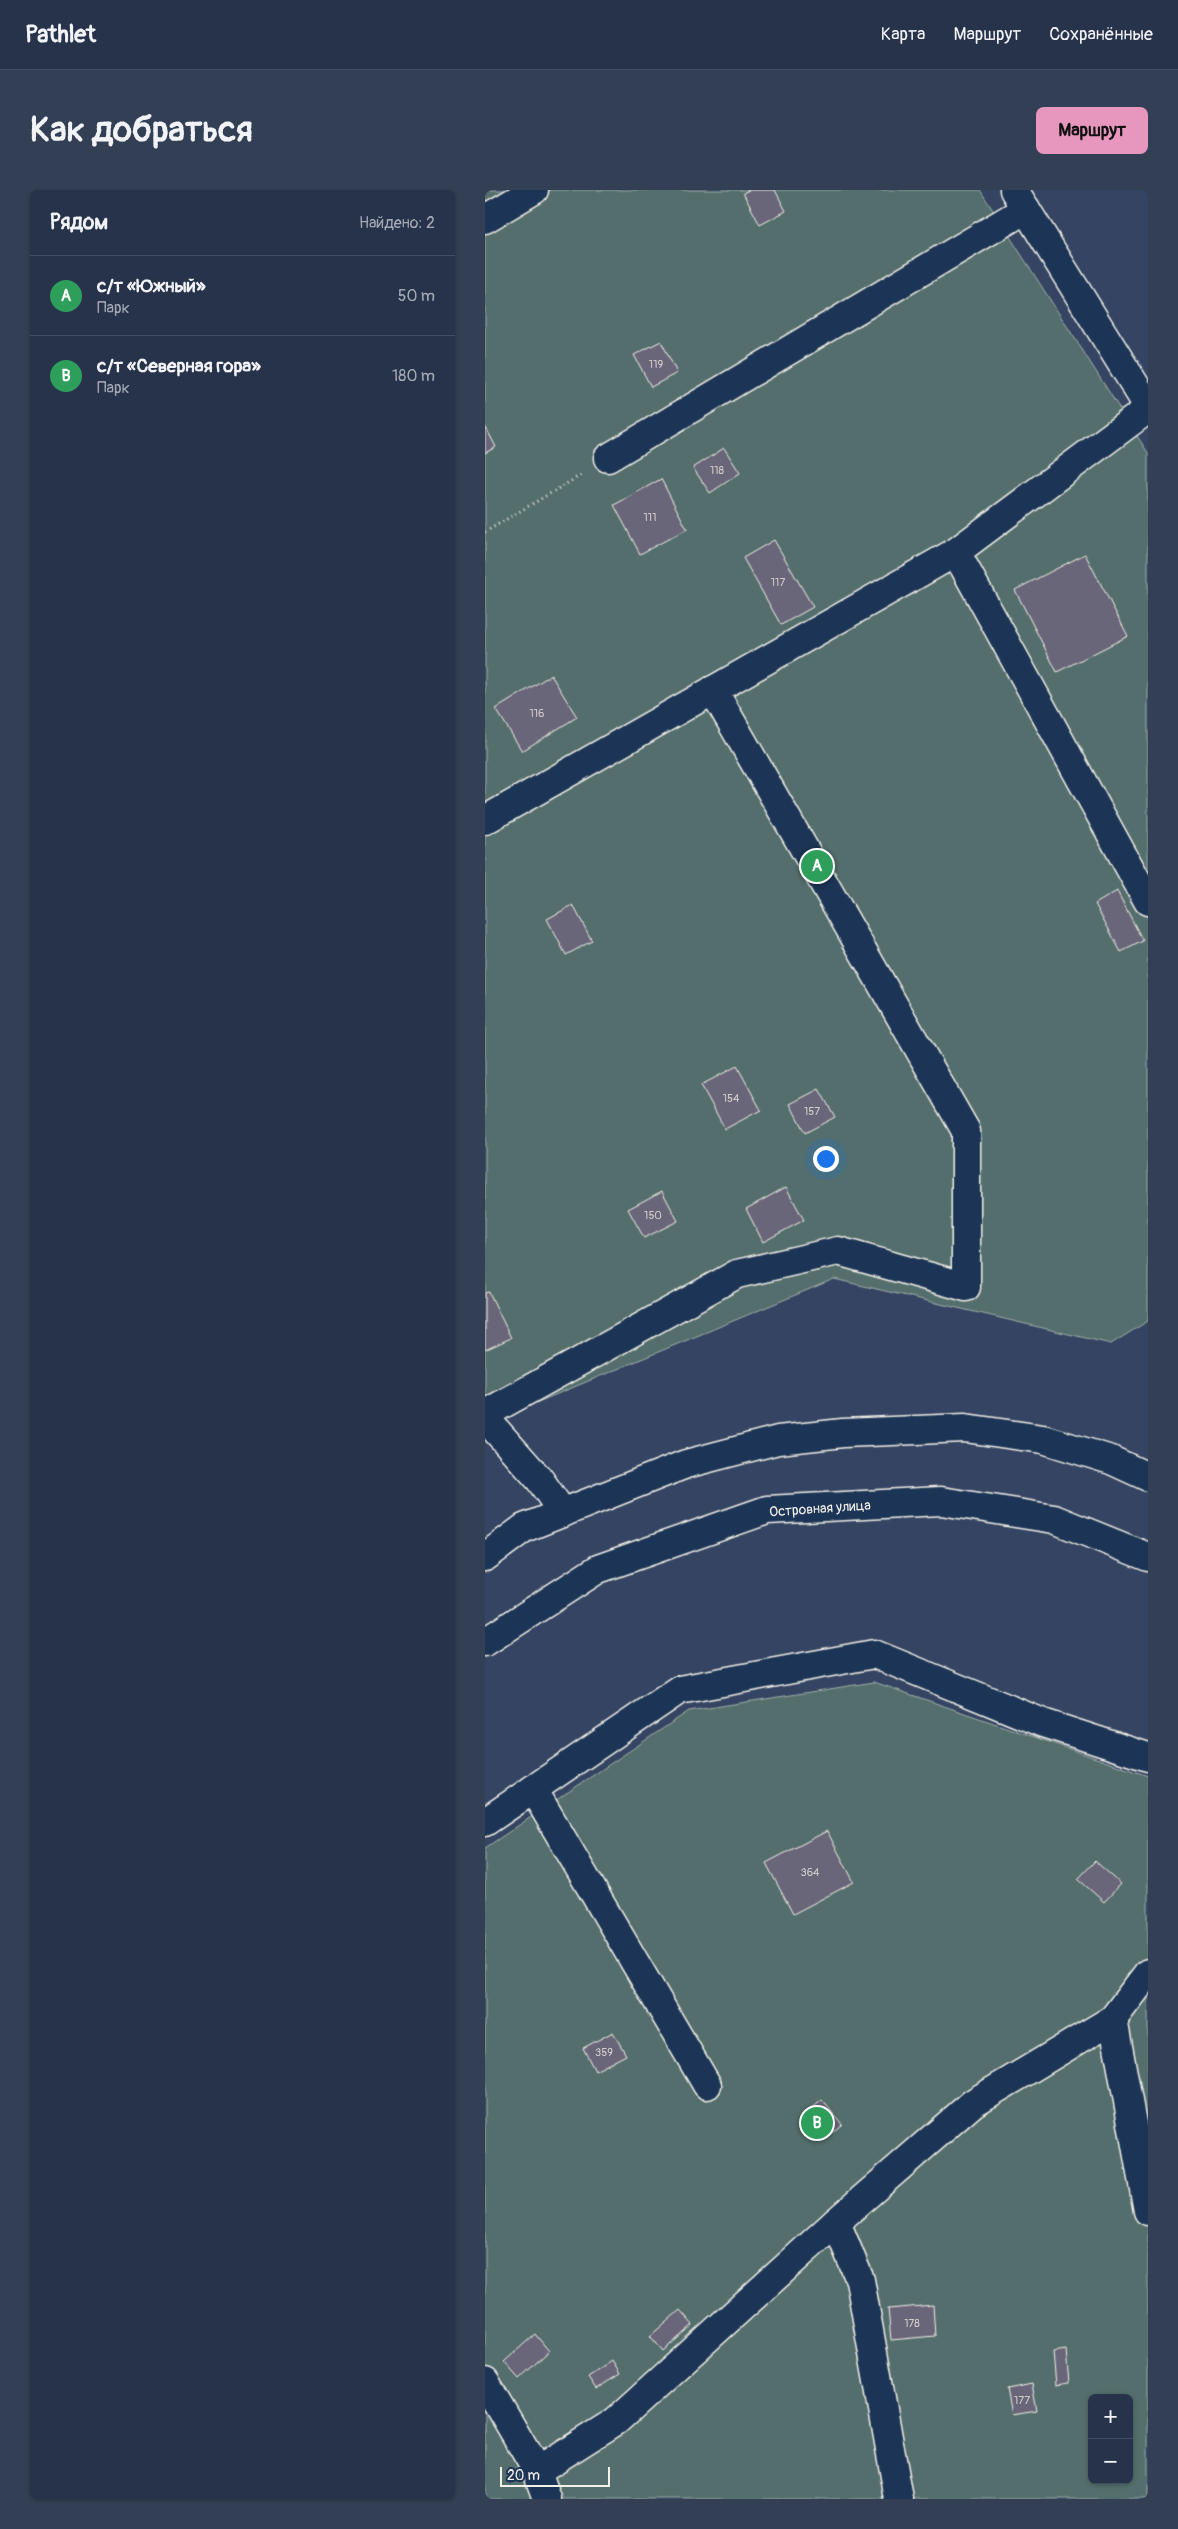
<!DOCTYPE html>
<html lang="ru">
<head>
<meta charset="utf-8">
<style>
  body { margin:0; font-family:Pangolin,sans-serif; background:#333f54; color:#f1f3f6 }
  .controls { position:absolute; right:15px; bottom:15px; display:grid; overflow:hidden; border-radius:8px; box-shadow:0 1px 4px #0004 }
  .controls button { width:45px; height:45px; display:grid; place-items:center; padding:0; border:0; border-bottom:1px solid #434e62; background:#27334a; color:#f1f3f6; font:25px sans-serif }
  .scale { position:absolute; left:15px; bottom:12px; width:110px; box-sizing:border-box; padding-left:5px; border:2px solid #f4f1e8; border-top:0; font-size:14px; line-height:18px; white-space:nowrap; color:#f4f1e8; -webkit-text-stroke:4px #1d3557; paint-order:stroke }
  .you { position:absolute; left:340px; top:968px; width:18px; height:18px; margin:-12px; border:4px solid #fff; border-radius:50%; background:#1a73e8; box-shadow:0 0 0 8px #1a73e833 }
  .badge { display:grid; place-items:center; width:32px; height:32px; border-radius:50%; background:#e797bd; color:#fff; font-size:16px; font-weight:700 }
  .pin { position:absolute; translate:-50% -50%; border:2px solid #fff; box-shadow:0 1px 5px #0006 }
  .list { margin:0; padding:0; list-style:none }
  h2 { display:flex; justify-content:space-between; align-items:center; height:65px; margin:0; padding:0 20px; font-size:21px }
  h2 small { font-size:16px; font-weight:400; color:#a4aab5 }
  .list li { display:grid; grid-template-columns:32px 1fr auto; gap:15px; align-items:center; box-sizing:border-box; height:80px; padding:0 20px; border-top:1px solid #434e62 }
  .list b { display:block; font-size:19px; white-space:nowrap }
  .list p { margin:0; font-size:16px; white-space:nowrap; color:#a4aab5 }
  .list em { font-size:16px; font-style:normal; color:#a4aab5 }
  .map { position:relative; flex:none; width:663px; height:2309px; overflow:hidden; border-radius:8px }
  header { display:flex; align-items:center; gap:30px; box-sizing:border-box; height:70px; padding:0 25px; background:#27334a; border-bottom:1px solid #434e62 }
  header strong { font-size:24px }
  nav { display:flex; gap:28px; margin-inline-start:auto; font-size:18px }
  .intro { display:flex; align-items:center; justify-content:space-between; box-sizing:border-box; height:120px; padding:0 30px }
  h1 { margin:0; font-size:35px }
  .button { padding:12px 22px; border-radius:8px; background:#e797bd; color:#111; font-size:18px; font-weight:700 }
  main { display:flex; gap:30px; padding:0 30px }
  aside { flex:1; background:#27334a; border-radius:8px; box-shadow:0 1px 4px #0004 }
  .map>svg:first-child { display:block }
  .green { fill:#536e6c; stroke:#a4b0aa; fill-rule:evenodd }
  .building { fill:#6b667a; stroke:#f4f1e8 }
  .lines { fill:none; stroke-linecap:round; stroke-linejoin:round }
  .minor-casing { stroke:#f4f1e8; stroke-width:31 }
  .major-casing { stroke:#f4f1e8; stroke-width:31 }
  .path { stroke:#f4f1e8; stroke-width:3; stroke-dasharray:1 4; stroke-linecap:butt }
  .minor { stroke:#1d3557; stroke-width:28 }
  .major { stroke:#1d3557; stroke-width:28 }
  .labels { text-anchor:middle; stroke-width:4; stroke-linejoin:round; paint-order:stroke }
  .number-label { font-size:11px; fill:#d2cecc }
  .street-label { font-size:14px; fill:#f4f1e8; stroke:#1d3557 }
</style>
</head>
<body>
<header>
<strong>Pathlet</strong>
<nav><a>Карта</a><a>Маршрут</a><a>Сохранённые</a></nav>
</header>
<div class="intro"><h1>Как добраться</h1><a class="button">Маршрут</a></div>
<main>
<aside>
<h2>Рядом<small>Найдено: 2</small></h2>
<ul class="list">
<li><span class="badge" style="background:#2e9e5b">A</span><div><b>с/т «Южный»</b><p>Парк</p></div><em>50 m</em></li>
<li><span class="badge" style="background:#2e9e5b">B</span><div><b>с/т «Северная гора»</b><p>Парк</p></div><em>180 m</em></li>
</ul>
</aside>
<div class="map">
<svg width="663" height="2309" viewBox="0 0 663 2309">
  <rect width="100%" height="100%" fill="#344462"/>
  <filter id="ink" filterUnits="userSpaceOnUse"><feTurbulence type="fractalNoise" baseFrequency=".02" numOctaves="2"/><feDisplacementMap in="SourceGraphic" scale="10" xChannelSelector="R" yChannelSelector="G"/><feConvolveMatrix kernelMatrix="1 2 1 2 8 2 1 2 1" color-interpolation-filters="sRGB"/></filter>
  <g filter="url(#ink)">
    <g class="green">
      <polygon points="0,0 495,0 663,263 663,1131 626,1154 349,1089 0,1234"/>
      <path d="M389,1492L663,1586V2309H0V1658L204,1521ZM607,2208H644V2290H607Z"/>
    </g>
    <g class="building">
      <polygon points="264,0 290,0 301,21 275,35 258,3"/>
      <polygon points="176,151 192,183 166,197 149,165"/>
      <polygon points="0,236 11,257 0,263"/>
      <polygon points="239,258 255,283 225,303 208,278"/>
      <polygon points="176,289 202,339 155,364 129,315"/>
      <polygon points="289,350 328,417 296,435 258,368"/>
      <polygon points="600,364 643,446 572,482 530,400"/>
      <polygon points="66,485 92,527 37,561 11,519"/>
      <polygon points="632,701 658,751 636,762 610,714"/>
      <polygon points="88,715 107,751 81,765 62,729"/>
      <polygon points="252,876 276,920 240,939 216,895"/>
      <polygon points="334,899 350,927 320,943 305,914"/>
      <polygon points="301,997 319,1030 278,1052 261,1019"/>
      <polygon points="177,1001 193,1031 159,1048 143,1019"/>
      <polygon points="4,1102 26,1148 0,1160 0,1103"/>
      <polygon points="342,1641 369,1692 308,1724 281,1673"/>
      <polygon points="610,1671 636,1694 619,1712 593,1689"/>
      <polygon points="128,1842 141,1865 110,1881 98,1858"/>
      <polygon points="337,1910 357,1934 338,1951 317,1927"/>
      <polygon points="448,2115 450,2146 406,2150 403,2119"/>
      <polygon points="195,2120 208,2135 178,2161 165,2146"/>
      <polygon points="50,2144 64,2161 34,2189 19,2172"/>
      <polygon points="581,2160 584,2193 571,2195 568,2162"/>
      <polygon points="127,2171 135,2184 111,2199 103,2187"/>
      <polygon points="547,2194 552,2221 527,2225 522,2199"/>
    </g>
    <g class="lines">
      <defs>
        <g id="minor">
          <polyline points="529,0 663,216"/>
          <polyline points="0,29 49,0"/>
          <polyline points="123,268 541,19"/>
          <polyline points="471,362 663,711"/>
          <polyline points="0,630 471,362 663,219"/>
          <polyline points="0,1224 252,1084 353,1061 481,1097 481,941 228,500"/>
          <polyline points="0,1228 55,1290 78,1323"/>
          <polyline points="48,1599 222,1895"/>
          <polyline points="0,1632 194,1500 389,1464 558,1533 663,1567"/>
          <polyline points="628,1829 663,2021"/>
          <polyline points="351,2032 375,2090 414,2309"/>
          <polyline points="0,2192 52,2281 62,2309"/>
          <polyline points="52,2281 131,2231 351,2032 488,1913 628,1829 663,1783"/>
        </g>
        <g id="major">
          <polyline points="0,1367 39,1338 201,1274 293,1250 358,1243 480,1238 558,1249 626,1270 663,1287"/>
          <polyline points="0,1452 113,1379 282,1320 456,1311 569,1329 663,1367"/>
        </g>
      </defs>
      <use href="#minor" class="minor-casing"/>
      <use href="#major" class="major-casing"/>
      <polyline class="path" points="0,342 96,285"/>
      <use href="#minor" class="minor"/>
      <use href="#major" class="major"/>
    </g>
  </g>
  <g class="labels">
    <g class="number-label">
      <text x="171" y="178">119</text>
      <text x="232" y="284">118</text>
      <text x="165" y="331">111</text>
      <text x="293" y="396">117</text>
      <text x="52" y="527">116</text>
      <text x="246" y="912">154</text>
      <text x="327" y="925">157</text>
      <text x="168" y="1029">150</text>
      <text x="325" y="1686">364</text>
      <text x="119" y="1866">359</text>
      <text x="427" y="2137">178</text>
      <text x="537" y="2214">177</text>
    </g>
    <g class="street-label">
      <text transform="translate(335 1318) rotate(-4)" y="5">Островная улица</text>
    </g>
  </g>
</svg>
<div class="controls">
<button>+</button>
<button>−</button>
</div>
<div class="scale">20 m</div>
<div class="you"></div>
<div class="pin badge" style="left:332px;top:676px;background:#2e9e5b">A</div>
<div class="pin badge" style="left:332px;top:1933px;background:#2e9e5b">B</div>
</div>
</main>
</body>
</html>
